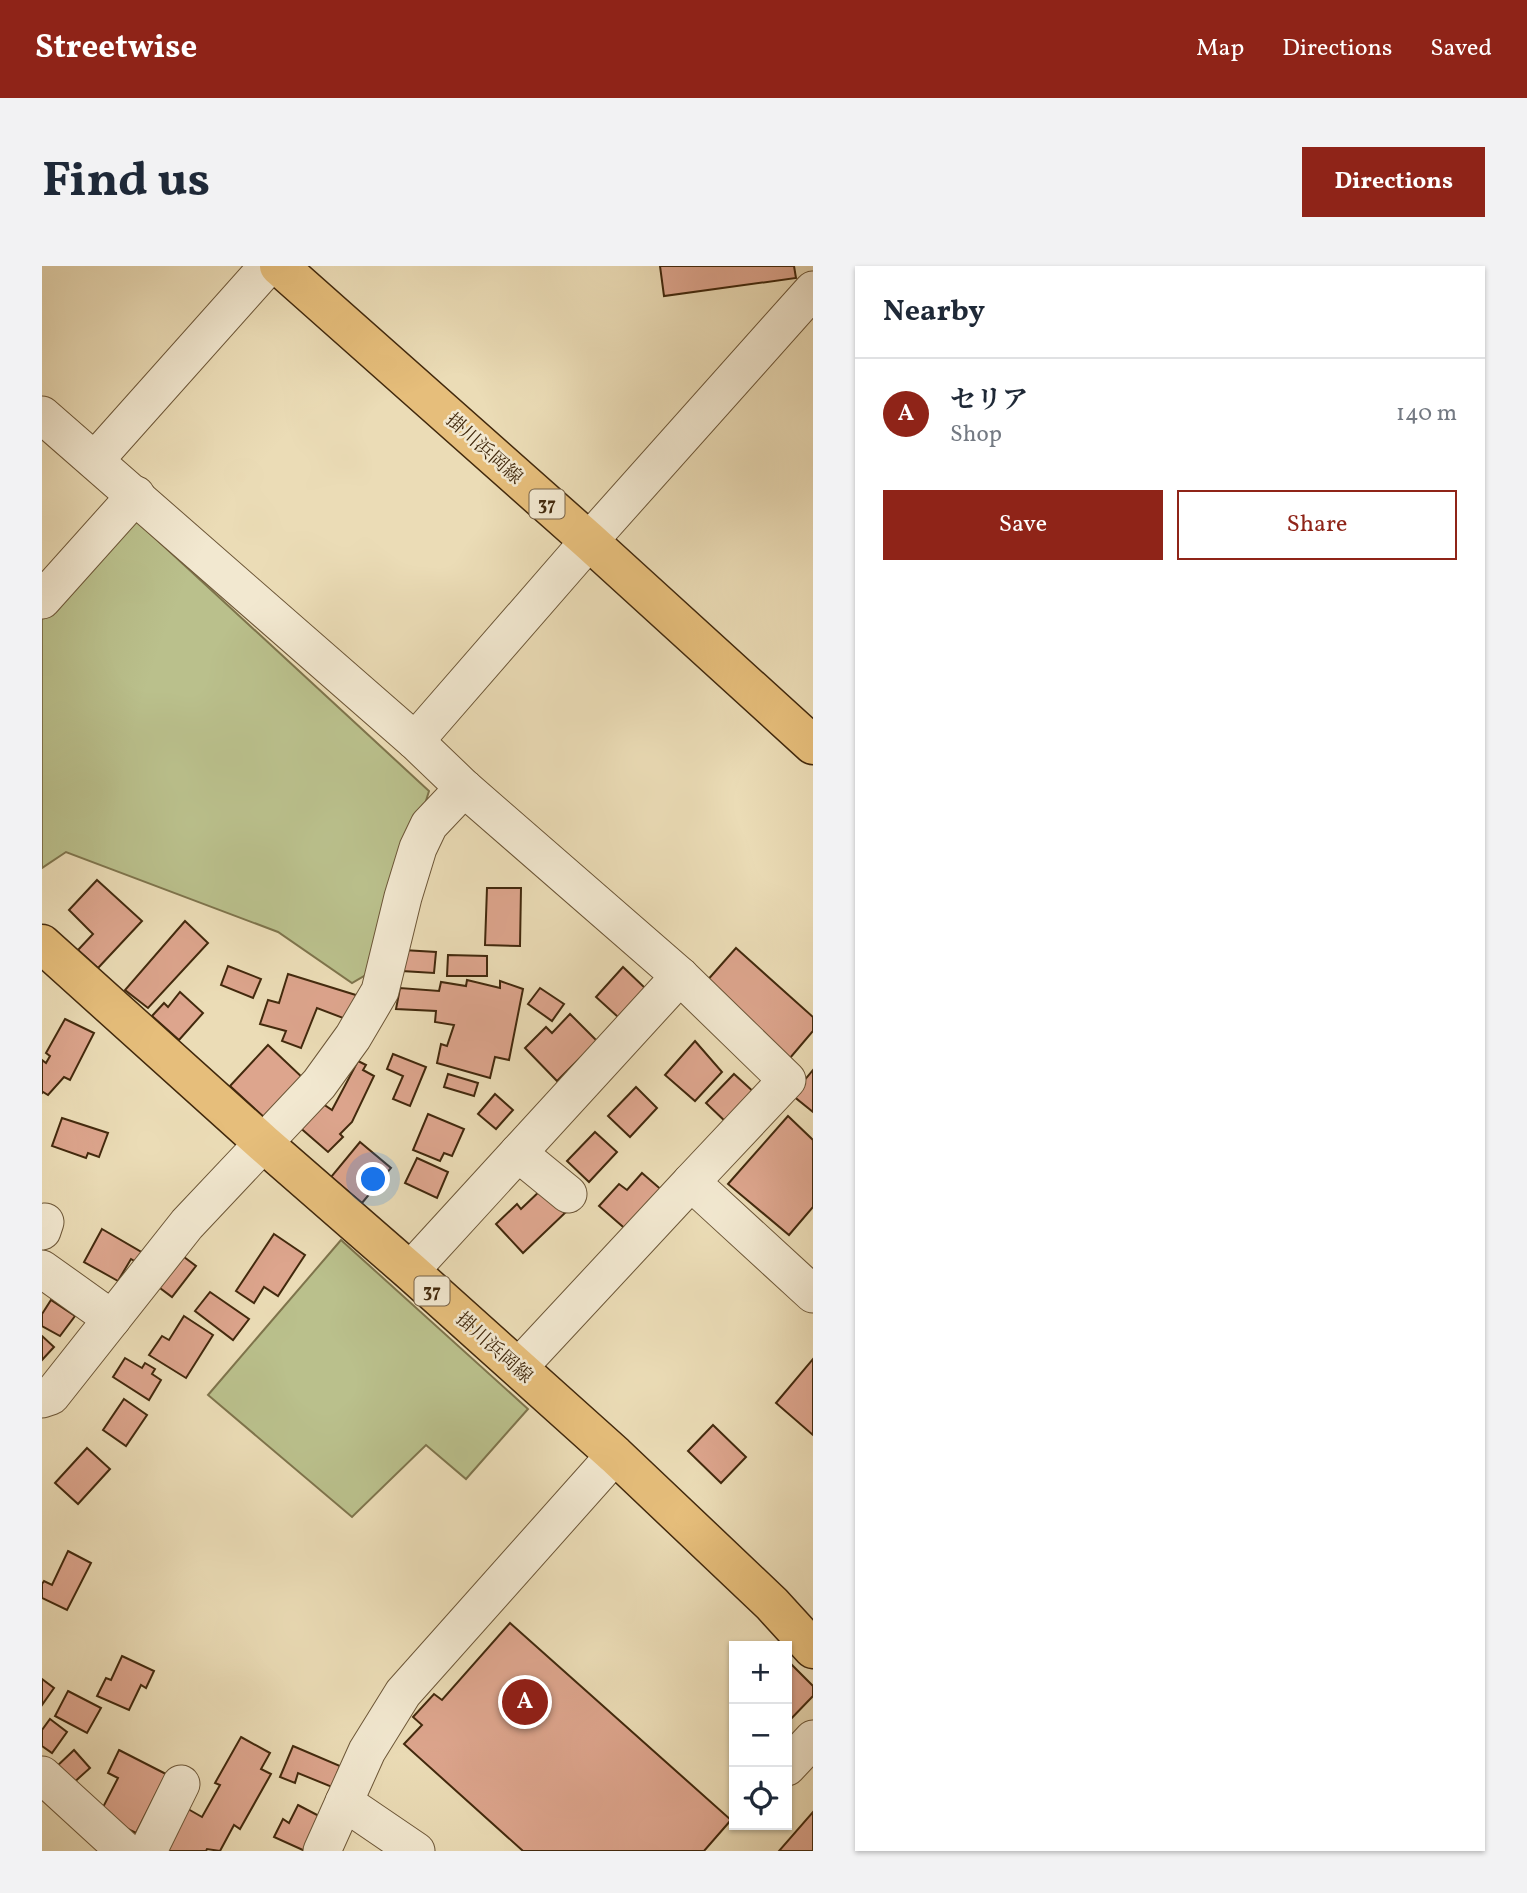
<!DOCTYPE html>
<html lang="en">
<head>
<meta charset="utf-8">
<style>
  body { margin:0; font-family:Vollkorn,"Noto Serif JP",serif; background:#f2f2f3; color:#1f2937 }
  .controls { position:absolute; right:21px; bottom:21px; display:grid; overflow:hidden; border-radius:0px; box-shadow:0 2px 5px #0004 }
  .controls button { width:63px; height:63px; display:grid; place-items:center; padding:0; border:0; border-bottom:2px solid #e0e1e3; background:#fff; color:#1f2937; font:35px sans-serif }
  .you { position:absolute; left:332px; top:914px; width:24px; height:24px; margin:-18px; border:5px solid #fff; border-radius:50%; background:#1a73e8; box-shadow:0 0 0 10px #1a73e833 }
  .badge { display:grid; place-items:center; width:46px; height:46px; border-radius:50%; background:#8f2418; color:#fff; font-size:23px; font-weight:700 }
  .pin { position:absolute; translate:-50% -50%; border:4px solid #fff; box-shadow:0 2px 7px #0006 }
  .list { margin:0; padding:0; list-style:none }
  h2 { display:flex; justify-content:space-between; align-items:center; height:91px; margin:0; padding:0 28px; font-size:30px }
  h2 small { font-size:23px; font-weight:400; color:#747a83 }
  .list li { display:grid; grid-template-columns:46px 1fr auto; gap:21px; align-items:center; box-sizing:border-box; height:112px; padding:0 28px; border-top:2px solid #e0e1e3 }
  .list b { display:block; font-size:26px; white-space:nowrap }
  .list p { margin:0; font-size:23px; white-space:nowrap; color:#747a83 }
  .list em { font-size:23px; font-style:normal; color:#747a83 }
  .actions { display:flex; gap:14px; padding:21px 28px }
  .actions a { flex:1; padding:16px 0; border:2px solid #8f2418; border-radius:0px; text-align:center; font-size:24px; color:#8f2418 }
  .actions .main { background:#8f2418; color:#fff }
  .icon { flex:none; width:38px; height:38px; fill:none; stroke:currentColor; stroke-width:2; stroke-linecap:round; stroke-linejoin:round }
  .map { position:relative; flex:none; width:771px; height:1585px; overflow:hidden; border-radius:0px }
  header { display:flex; align-items:center; gap:42px; box-sizing:border-box; height:98px; padding:0 35px; background:#8f2418; color:#fff }
  header strong { font-size:33px }
  nav { display:flex; gap:38px; margin-inline-start:auto; font-size:24px }
  .intro { display:flex; align-items:center; justify-content:space-between; box-sizing:border-box; height:168px; padding:0 42px }
  h1 { margin:0; font-size:49px }
  .button { padding:18px 32px; border-radius:0px; background:#8f2418; color:#fff; font-size:24px; font-weight:700 }
  main { display:flex; gap:42px; padding:0 42px }
  aside { flex:1; background:#fff; border-radius:0px; box-shadow:0 2px 5px #0004 }
  .map>svg:first-child { display:block }
  .green { fill:#bac08c; stroke:#7e744c; stroke-width:2 }
  .building { fill:#dda58d; stroke:#42290d; stroke-width:2 }
  .lines { fill:none; stroke-linecap:round; stroke-linejoin:round }
  .minor-casing { stroke:#6c5637; stroke-width:39 }
  .major-casing { stroke:#42290d; stroke-width:41 }
  .minor { stroke:#f2e8d0; stroke-width:37 }
  .major { stroke:#e6be7b; stroke-width:38 }
  .labels { text-anchor:middle; stroke-width:5; stroke-linejoin:round; paint-order:stroke }
  .shield { fill:#f2e8d0; stroke:#776248; stroke-width:2 }
  .shield-label { font-size:18px; font-weight:bold; fill:#42290d }
  .street-label { font-size:19px; fill:#42290d; stroke:#f2e8d0 }
</style>
</head>
<body>
<header>
<strong>Streetwise</strong>
<nav><a>Map</a><a>Directions</a><a>Saved</a></nav>
</header>
<div class="intro"><h1>Find us</h1><a class="button">Directions</a></div>
<main>
<div class="map">
<svg width="771" height="1585" viewBox="0 0 771 1585">
  <rect width="100%" height="100%" fill="#ebdcb6"/>
  <filter id="stains"><feTurbulence type="fractalNoise" baseFrequency=".00286" numOctaves="4"/><feColorMatrix values="0 0 0 0 .2 0 0 0 0 .09 0 0 0 0 .02 0 0 0 .5 -.17"/></filter>
  <radialGradient id="worn" r=".72"><stop offset=".6" stop-color="#630" stop-opacity="0"/><stop offset="1" stop-color="#630" stop-opacity=".3"/></radialGradient>
  <g class="green">
    <polygon points="88,249 387,525 332,704 310,717 236,666 24,586 0,602 0,346"/>
    <polygon points="299,974 486,1143 424,1213 384,1179 310,1251 166,1129"/>
  </g>
  <g class="building">
    <polygon points="618,0 752,0 754,12 622,30"/>
    <polygon points="55,614 100,655 56,702 36,684 51,668 27,644"/>
    <polygon points="445,622 479,622 478,680 443,679"/>
    <polygon points="143,655 166,677 106,742 83,724"/>
    <polygon points="694,682 771,751 771,765 748,792 663,717"/>
    <polygon points="361,684 394,686 392,707 360,705"/>
    <polygon points="406,689 445,690 445,710 405,710"/>
    <polygon points="186,700 219,713 211,732 179,719"/>
    <polygon points="581,701 603,722 576,751 554,731"/>
    <polygon points="246,708 317,730 309,755 275,742 259,782 240,775 244,765 218,758 226,734 237,737"/>
    <polygon points="425,714 458,722 458,715 481,723 467,794 453,791 448,812 395,797 399,778 405,780 412,759 393,756 394,745 354,743 358,722 397,725 399,716 424,720"/>
    <polygon points="498,722 522,738 510,755 486,738"/>
    <polygon points="138,726 161,747 137,774 110,750 122,737 126,741"/>
    <polygon points="528,748 555,775 515,815 483,782 504,761 510,767"/>
    <polygon points="23,753 52,767 28,814 22,811 6,829 1,826 0,827 0,794 4,797 8,790 4,787"/>
    <polygon points="653,775 680,806 653,835 623,809"/>
    <polygon points="226,779 262,813 225,854 188,820"/>
    <polygon points="351,788 384,801 368,840 351,833 361,810 345,803"/>
    <polygon points="316,795 324,799 321,804 332,810 310,856 298,868 301,871 286,886 255,859 281,838 290,844"/>
    <polygon points="771,804 771,846 750,829"/>
    <polygon points="406,808 436,817 432,830 402,821"/>
    <polygon points="692,808 714,828 686,858 664,837"/>
    <polygon points="594,821 615,842 588,871 566,850"/>
    <polygon points="453,828 471,844 454,863 436,848"/>
    <polygon points="386,848 422,863 410,890 402,887 398,895 371,884"/>
    <polygon points="746,850 771,874 771,941 747,969 686,918"/>
    <polygon points="20,852 66,867 57,891 46,887 44,892 10,880"/>
    <polygon points="553,866 575,886 547,916 525,895"/>
    <polygon points="318,876 349,902 320,937 289,911"/>
    <polygon points="375,892 406,906 395,932 363,917"/>
    <polygon points="600,907 622,926 587,966 557,940 577,918 585,924"/>
    <polygon points="502,921 525,945 481,987 454,958 475,938 479,943"/>
    <polygon points="60,963 101,987 96,997 89,993 76,1015 42,996"/>
    <polygon points="232,968 263,989 236,1030 222,1021 212,1037 194,1025"/>
    <polygon points="138,988 154,1000 130,1031 114,1019"/>
    <polygon points="168,1026 207,1053 191,1074 153,1045"/>
    <polygon points="9,1034 33,1050 18,1070 0,1060 0,1048"/>
    <polygon points="142,1050 171,1069 144,1112 107,1089 120,1070 127,1074"/>
    <polygon points="0,1070 12,1081 0,1094"/>
    <polygon points="83,1092 100,1102 103,1097 113,1103 110,1108 119,1114 107,1134 71,1111"/>
    <polygon points="771,1093 771,1169 734,1137"/>
    <polygon points="82,1133 105,1149 84,1180 61,1164"/>
    <polygon points="671,1159 704,1191 679,1217 646,1185"/>
    <polygon points="45,1182 68,1203 36,1238 13,1217"/>
    <polygon points="26,1285 49,1297 25,1344 0,1332 0,1318 2,1315 10,1319"/>
    <polygon points="468,1357 689,1554 662,1585 481,1585 362,1478 380,1459 371,1451 392,1428 400,1434"/>
    <polygon points="80,1390 112,1405 104,1422 99,1419 87,1444 55,1430 64,1412 69,1414"/>
    <polygon points="748,1397 771,1420 771,1430 745,1457 745,1400"/>
    <polygon points="0,1413 12,1422 0,1439"/>
    <polygon points="26,1425 59,1442 45,1467 13,1450"/>
    <polygon points="8,1453 25,1466 10,1487 0,1480 0,1464"/>
    <polygon points="199,1471 228,1487 219,1503 229,1508 198,1563 192,1559 178,1585 165,1583 164,1585 123,1585 146,1543 160,1551 178,1519 173,1517"/>
    <polygon points="251,1480 298,1500 290,1521 256,1507 253,1517 238,1511"/>
    <polygon points="32,1484 48,1502 29,1519 13,1502"/>
    <polygon points="77,1484 124,1508 94,1567 57,1549 76,1512 66,1507"/>
    <polygon points="256,1539 279,1551 263,1585 232,1571 241,1553 247,1557"/>
    <polygon points="771,1546 771,1585 737,1585"/>
  </g>
  <g class="lines">
    <defs>
      <g id="minor">
        <polyline points="0,149 373,475 422,522 638,710 745,814 649,916 771,1028"/>
        <polyline points="53,194 226,0"/>
        <polyline points="0,334 94,229"/>
        <polyline points="373,475 547,275 771,24"/>
        <polyline points="476,887 526,928"/>
        <polyline points="0,965 3,956"/>
        <polyline points="0,1003 70,1053"/>
        <polyline points="368,1005 638,710"/>
        <polyline points="476,1102 649,916"/>
        <polyline points="0,1133 9,1130 145,958 277,818 311,771 338,725 361,631 376,582 387,559 422,522"/>
        <polyline points="745,1501 771,1473"/>
        <polyline points="0,1509 83,1585"/>
        <polyline points="302,1536 374,1585"/>
        <polyline points="106,1585 139,1518"/>
        <polyline points="280,1585 325,1485 361,1427 573,1189"/>
      </g>
      <g id="major">
        <polyline points="237,0 547,275 771,479"/>
        <polyline points="0,678 221,877 368,1005 573,1189 730,1338 771,1383"/>
      </g>
    </defs>
    <use href="#minor" class="minor-casing"/>
    <use href="#major" class="major-casing"/>
    <use href="#minor" class="minor"/>
    <use href="#major" class="major"/>
  </g>
  <g class="labels">
    <g class="shield">
      <rect x="487.5" y="223.5" width="35" height="29" rx="5"/>
      <rect x="372.5" y="1010.5" width="35" height="29" rx="5"/>
    </g>
    <g class="shield-label">
      <text x="505" y="244">37</text>
      <text x="390" y="1031">37</text>
    </g>
    <g class="street-label">
      <text transform="translate(443 182) rotate(42)" y="7">掛川浜岡線</text>
      <text transform="translate(453 1081) rotate(42)" y="7">掛川浜岡線</text>
    </g>
  </g>
  <rect width="100%" height="100%" filter="url(#stains)"/>
  <rect width="100%" height="100%" fill="url(#worn)"/>
</svg>
<div class="controls">
<button>+</button>
<button>−</button>
<button><svg class="icon" aria-label="locate" viewBox="0 0 24 24"><circle cx="12" cy="12" r="6"/><path d="M12 2v4M12 18v4M2 12h4M18 12h4"/></svg></button>
</div>
<div class="you"></div>
<div class="pin badge" style="left:483px;top:1436px">A</div>
</div>
<aside>
<h2>Nearby<small></small></h2>
<ul class="list">
<li><span class="badge">A</span><div><b>セリア</b><p>Shop</p></div><em>140 m</em></li>
</ul>
<div class="actions"><a class="main">Save</a><a>Share</a></div>
</aside>
</main>
</body>
</html>
